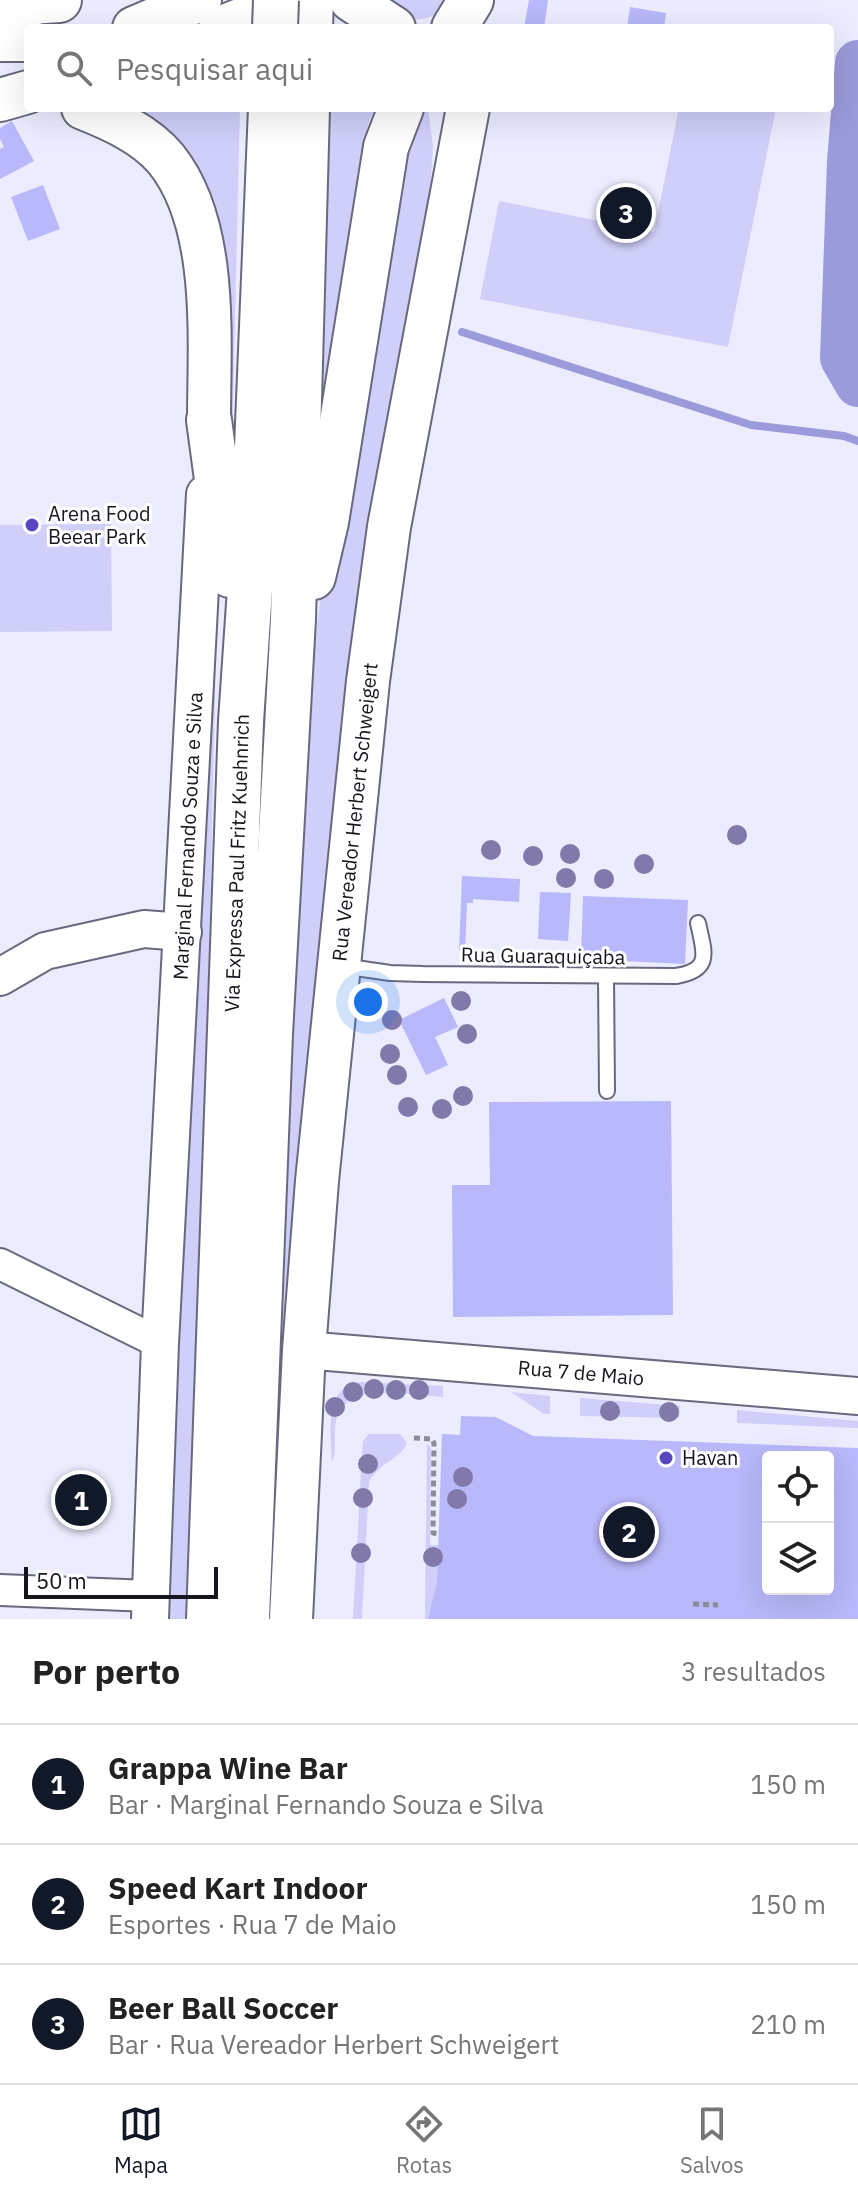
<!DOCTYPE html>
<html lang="pt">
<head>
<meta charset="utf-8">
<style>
  body { margin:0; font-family:"IBM Plex Sans",sans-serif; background:#f2f2f2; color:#222 }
  .controls { position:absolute; right:24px; bottom:24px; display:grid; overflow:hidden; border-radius:8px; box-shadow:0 8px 32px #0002 }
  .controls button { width:72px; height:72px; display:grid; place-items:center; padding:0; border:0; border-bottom:2px solid #e0e0e0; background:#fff; color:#222; font:40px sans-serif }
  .scale { position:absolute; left:24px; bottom:20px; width:194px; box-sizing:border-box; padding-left:8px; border:4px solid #15151d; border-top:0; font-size:22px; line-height:28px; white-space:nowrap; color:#15151d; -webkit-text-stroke:6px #fff; paint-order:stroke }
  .you { position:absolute; left:368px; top:1002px; width:28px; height:28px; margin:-20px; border:6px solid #fff; border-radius:50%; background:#1a73e8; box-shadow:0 0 0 12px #1a73e833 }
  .badge { display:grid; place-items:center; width:52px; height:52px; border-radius:50%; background:#111827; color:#fff; font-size:26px; font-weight:700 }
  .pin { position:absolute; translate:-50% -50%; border:4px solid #fff; box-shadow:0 2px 8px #0006 }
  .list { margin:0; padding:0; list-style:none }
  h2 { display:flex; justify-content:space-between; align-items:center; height:104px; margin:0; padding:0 32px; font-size:34px }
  h2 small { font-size:26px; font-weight:400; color:#767676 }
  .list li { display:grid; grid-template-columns:52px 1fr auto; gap:24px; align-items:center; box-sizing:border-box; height:120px; padding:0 32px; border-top:2px solid #e0e0e0 }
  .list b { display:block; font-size:30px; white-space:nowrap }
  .list p { margin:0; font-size:26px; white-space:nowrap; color:#767676 }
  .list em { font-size:26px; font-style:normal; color:#767676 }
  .icon { flex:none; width:44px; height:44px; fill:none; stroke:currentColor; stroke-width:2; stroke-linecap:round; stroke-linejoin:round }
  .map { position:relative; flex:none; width:858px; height:1619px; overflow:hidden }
  .search { position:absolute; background:#fff; box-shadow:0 8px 32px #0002; left:24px; right:24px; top:24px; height:88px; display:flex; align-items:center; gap:20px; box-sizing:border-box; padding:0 28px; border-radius:8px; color:#767676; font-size:30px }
  .sheet { height:464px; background:#fff }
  nav { display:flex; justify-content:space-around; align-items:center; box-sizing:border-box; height:112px; border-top:2px solid #e0e0e0; background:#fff; font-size:22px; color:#767676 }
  nav a { display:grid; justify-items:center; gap:4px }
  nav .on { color:#111827 }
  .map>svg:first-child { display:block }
  .green { fill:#cfcff9 }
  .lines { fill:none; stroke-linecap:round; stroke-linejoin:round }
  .stream { stroke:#9b9ada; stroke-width:8 }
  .river { stroke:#9b9ada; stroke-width:46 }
  .building { fill:#b8b8fa; fill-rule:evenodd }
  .service-casing { stroke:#68697d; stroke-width:18 }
  .minor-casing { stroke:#68697d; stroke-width:34 }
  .tertiary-casing { stroke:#68697d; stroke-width:40 }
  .secondary-casing { stroke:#68697d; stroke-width:46 }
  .primary-casing { stroke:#68697d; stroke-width:48 }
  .path { stroke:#8b8b99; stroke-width:5; stroke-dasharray:6 4; stroke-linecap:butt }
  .service { stroke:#fff; stroke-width:14 }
  .minor { stroke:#fff; stroke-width:30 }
  .tertiary { stroke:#fff; stroke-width:36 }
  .secondary { stroke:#fff; stroke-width:42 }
  .primary { stroke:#fff; stroke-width:44 }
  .primary-bridge-casing { stroke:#68697d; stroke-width:48; stroke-linecap:butt }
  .primary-bridge { stroke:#fff; stroke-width:44 }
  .tree { fill:#8079aa }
  .poi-dot { fill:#5846be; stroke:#fff; stroke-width:3 }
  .labels { text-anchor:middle; stroke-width:6; stroke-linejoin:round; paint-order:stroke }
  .poi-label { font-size:20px; fill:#15151d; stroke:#fff; text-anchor:start }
  .street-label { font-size:20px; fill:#15151d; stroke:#fff }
</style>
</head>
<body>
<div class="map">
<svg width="858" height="1619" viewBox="0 0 858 1619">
  <rect width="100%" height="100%" fill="#ebecfe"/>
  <g class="green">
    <path d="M372,0H453C422,31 406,20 372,0Z"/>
    <polygon points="131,108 240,108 232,448 167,137 144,114"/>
    <polygon points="326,108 375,108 369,121 360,160 310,472"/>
    <polygon points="410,108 428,108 433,146 430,191 410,315 278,1619 263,1619 279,1249 313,658 320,602"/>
    <polygon points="679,108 776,108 728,347 480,299 499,201 654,232"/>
    <polygon points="111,524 112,631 0,632 0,525"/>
    <polygon points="215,582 216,653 205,1133 185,1619 170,1619 178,1328"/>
    <path d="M361,1382L443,1386V1397C413,1396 343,1380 336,1421C333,1434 337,1452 332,1463C332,1434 321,1387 361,1382Z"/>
    <polygon points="511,1392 550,1396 550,1414 544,1414"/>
    <polygon points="580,1398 680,1406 679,1418 580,1416"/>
    <polygon points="737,1410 858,1421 858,1428 737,1423"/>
    <path d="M369,1434H400L407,1443C400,1460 376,1464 369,1483L362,1619H353L362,1452L363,1441Z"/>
    <polygon points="427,1444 431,1448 430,1545 438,1545 437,1581 428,1619 425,1619"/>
  </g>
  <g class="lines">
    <polyline class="stream" points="462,332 751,425 844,436 858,441"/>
    <polyline class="river" points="858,63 850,162 843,358 858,384"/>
  </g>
  <g class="building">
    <polygon points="529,0 548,0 544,28 524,28"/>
    <polygon points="630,7 666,13 664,28 627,28"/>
    <polygon points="12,121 34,161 0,179 0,149 4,147 0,139 0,128"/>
    <polygon points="43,185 60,229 28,241 11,197"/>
    <polygon points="462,876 520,879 519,902 473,899 473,903 467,903 465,951 459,951"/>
    <polygon points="540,892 571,893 568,941 538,939"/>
    <polygon points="583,896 688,900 685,964 581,959"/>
    <polygon points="444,998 458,1027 435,1037 448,1065 426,1075 399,1020"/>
    <polygon points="671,1101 673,1315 453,1317 452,1185 490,1185 489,1102"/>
    <path d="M461,1416L496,1417L533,1436L858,1448V1619H428L437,1581L442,1434L460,1435ZM768,1457H828V1589H768Z"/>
  </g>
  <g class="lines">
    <defs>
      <g id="service">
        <path d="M342,966L390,973L423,974L676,976C713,970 704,952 698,923"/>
        <polyline points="606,977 607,1091"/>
      </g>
      <g id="minor">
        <polyline points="0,1264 160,1343"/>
        <polyline points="0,1590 150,1596"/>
      </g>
      <g id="tertiary">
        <polyline points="0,977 45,951 144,929 183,932"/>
        <polyline points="304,1350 858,1396"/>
        <polyline points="150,1619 160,1343 205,494"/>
      </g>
      <g id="secondary">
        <polyline points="351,0 394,28"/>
        <polyline points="134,28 200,0"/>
        <polyline points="220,28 290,0"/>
        <polyline points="0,40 28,40"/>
        <polyline points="0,100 28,92"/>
        <path d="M83,108C113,120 145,134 166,159C219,225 209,340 209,420"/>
        <polyline points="291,1619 304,1350 317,1181 368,681 389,527 468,108"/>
      </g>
      <g id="primary">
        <polyline points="0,4 59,0"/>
        <polyline points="310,28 311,0"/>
        <polyline points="454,28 471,0"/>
        <polyline points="209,420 230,575"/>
        <polyline points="313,577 326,522 386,147 401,108"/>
        <polyline points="209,1619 241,721 253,545 271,108"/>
        <polyline points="247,1619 270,1034 293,619 307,108"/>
      </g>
    </defs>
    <use href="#service" class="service-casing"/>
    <use href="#minor" class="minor-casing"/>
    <use href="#tertiary" class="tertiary-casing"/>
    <use href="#secondary" class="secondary-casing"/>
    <use href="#primary" class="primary-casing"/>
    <g class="path">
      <polyline points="414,1438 432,1439 434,1443 433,1533 439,1534"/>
      <polyline points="693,1604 718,1605"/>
    </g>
    <use href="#service" class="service"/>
    <use href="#minor" class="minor"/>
    <use href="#tertiary" class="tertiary"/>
    <use href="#secondary" class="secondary"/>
    <use href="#primary" class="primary"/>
    <defs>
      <polyline id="primary-bridge" points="275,28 276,0"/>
    </defs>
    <use href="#primary-bridge" class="primary-bridge-casing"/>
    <use href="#primary-bridge" class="primary-bridge"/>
  </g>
  <g class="tree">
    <circle cx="737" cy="835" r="10"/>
    <circle cx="491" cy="850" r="10"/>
    <circle cx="570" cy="854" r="10"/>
    <circle cx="533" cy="856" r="10"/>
    <circle cx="644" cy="864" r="10"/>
    <circle cx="566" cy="878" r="10"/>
    <circle cx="604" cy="879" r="10"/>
    <circle cx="461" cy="1001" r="10"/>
    <circle cx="392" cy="1020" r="10"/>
    <circle cx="467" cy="1034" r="10"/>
    <circle cx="390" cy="1054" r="10"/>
    <circle cx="397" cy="1075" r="10"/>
    <circle cx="463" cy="1096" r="10"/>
    <circle cx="408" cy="1107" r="10"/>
    <circle cx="442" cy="1109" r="10"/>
    <circle cx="374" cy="1389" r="10"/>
    <circle cx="396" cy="1390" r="10"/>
    <circle cx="419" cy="1390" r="10"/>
    <circle cx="353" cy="1392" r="10"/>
    <circle cx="335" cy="1407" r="10"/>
    <circle cx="610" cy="1411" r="10"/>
    <circle cx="669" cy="1412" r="10"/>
    <circle cx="368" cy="1464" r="10"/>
    <circle cx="463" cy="1477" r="10"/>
    <circle cx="363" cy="1498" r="10"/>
    <circle cx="457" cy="1499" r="10"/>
    <circle cx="361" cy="1553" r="10"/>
    <circle cx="433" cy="1557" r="10"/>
  </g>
  <g class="poi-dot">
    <circle cx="32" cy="525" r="8"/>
    <circle cx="666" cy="1458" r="8"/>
  </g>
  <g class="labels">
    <g class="poi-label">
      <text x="48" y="521">Arena Food<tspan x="48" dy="23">Beear Park</tspan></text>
      <text x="682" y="1465">Havan</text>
    </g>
    <g class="street-label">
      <text transform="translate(355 812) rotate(-84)" y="7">Rua Vereador Herbert Schweigert</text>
      <text transform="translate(188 836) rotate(-87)" y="7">Marginal Fernando Souza e Silva</text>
      <text transform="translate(237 863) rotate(-88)" y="7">Via Expressa Paul Fritz Kuehnrich</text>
      <text transform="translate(543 956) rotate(1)" y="7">Rua Guaraquiçaba</text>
      <text transform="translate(581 1373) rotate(5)" y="7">Rua 7 de Maio</text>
    </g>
  </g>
</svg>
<div class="controls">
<button><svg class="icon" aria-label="locate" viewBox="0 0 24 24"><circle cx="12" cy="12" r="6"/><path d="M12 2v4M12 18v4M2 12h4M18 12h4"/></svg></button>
<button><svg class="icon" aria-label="layers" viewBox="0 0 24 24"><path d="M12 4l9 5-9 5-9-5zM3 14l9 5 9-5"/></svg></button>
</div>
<div class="scale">50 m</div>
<div class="you"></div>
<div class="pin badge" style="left:81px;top:1500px">1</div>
<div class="pin badge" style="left:629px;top:1532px">2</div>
<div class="pin badge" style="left:626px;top:213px">3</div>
<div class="search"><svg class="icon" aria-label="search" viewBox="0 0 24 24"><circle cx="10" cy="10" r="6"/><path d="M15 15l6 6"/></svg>Pesquisar aqui</div>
</div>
<section class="sheet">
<h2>Por perto<small>3 resultados</small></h2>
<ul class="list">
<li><span class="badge">1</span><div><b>Grappa Wine Bar</b><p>Bar · Marginal Fernando Souza e Silva</p></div><em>150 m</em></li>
<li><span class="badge">2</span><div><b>Speed Kart Indoor</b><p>Esportes · Rua 7 de Maio</p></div><em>150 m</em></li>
<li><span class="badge">3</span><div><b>Beer Ball Soccer</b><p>Bar · Rua Vereador Herbert Schweigert</p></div><em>210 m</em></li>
</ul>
</section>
<nav>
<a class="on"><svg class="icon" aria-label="map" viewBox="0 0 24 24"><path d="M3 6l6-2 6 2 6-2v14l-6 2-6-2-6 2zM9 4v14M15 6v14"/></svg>Mapa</a>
<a><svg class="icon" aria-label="directions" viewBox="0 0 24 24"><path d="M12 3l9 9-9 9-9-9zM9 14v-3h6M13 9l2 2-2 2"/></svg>Rotas</a>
<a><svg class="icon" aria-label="saved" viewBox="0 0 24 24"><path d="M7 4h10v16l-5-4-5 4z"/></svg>Salvos</a>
</nav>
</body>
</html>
